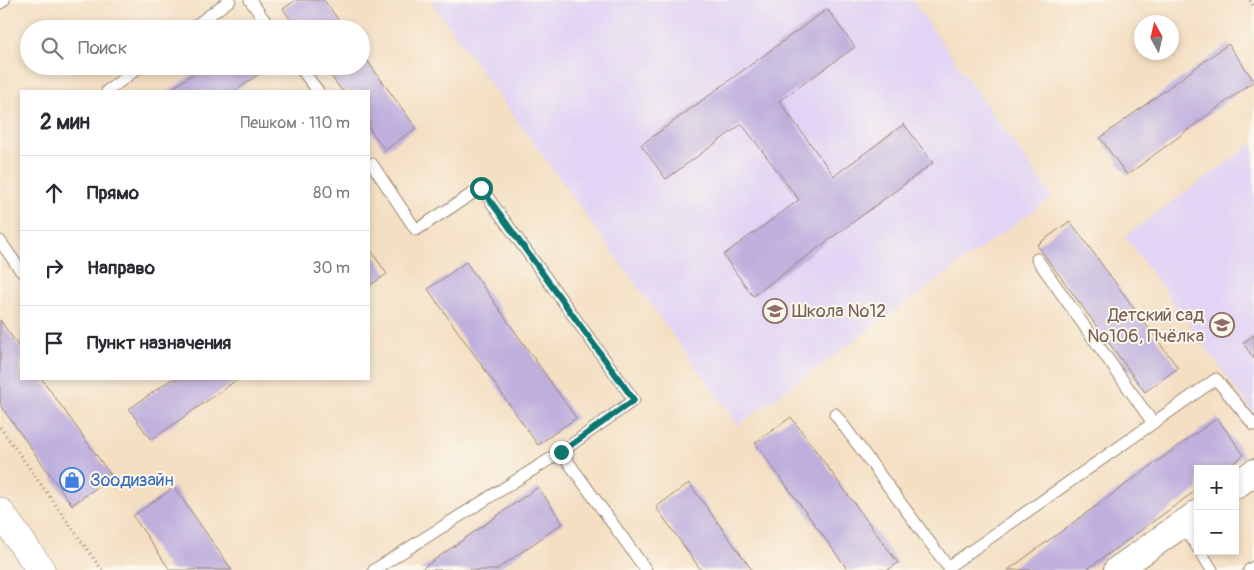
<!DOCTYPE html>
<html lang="ru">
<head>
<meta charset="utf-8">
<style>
  body { margin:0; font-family:Pangolin,sans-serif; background:#f7f7f7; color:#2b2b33 }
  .controls { position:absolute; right:15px; bottom:15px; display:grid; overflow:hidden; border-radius:0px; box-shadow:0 2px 8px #0003 }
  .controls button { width:45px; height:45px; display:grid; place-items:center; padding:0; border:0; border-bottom:1px solid #e1e1e2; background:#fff; color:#2b2b33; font:25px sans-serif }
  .compass { position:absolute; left:1134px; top:15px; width:45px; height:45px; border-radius:50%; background:#fff; box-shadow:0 2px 8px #0003; rotate:352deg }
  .stop { position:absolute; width:15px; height:15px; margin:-11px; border:4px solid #0f766e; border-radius:50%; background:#fff }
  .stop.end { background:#0f766e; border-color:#fff; box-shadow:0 1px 5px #0008 }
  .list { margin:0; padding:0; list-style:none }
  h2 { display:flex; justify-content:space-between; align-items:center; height:65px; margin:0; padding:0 20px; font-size:21px }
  h2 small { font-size:16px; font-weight:400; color:#7c7c81 }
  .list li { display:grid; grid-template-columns:32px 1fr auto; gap:15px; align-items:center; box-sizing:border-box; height:75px; padding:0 20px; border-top:1px solid #e1e1e2 }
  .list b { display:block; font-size:19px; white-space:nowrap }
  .list em { font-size:16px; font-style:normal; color:#7c7c81 }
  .icon { flex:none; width:28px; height:28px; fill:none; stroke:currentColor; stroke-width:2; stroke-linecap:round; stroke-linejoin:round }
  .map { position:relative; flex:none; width:1254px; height:570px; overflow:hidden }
  .search { position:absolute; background:#fff; box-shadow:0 2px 8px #0003; left:20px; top:20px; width:350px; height:55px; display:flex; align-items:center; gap:12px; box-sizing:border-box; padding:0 18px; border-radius:28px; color:#7c7c81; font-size:19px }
  .panel { position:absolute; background:#fff; box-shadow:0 2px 8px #0003; left:20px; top:90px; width:350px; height:290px; border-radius:0px }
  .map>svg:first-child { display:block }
  .built { fill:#e1d4f4 }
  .building { fill:#beafdd }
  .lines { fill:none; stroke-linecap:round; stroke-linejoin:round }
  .service-casing { stroke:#988470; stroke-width:13 }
  .tertiary-casing { stroke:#988470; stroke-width:28 }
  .secondary-casing { stroke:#988470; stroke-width:29 }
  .path { stroke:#988470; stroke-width:3; stroke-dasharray:1 4; stroke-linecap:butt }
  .service { stroke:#fff; stroke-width:11 }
  .tertiary { stroke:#fff; stroke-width:26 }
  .secondary { stroke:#fff; stroke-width:28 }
  .route { stroke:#0f766e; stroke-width:6 }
  .labels { text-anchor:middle; stroke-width:4; stroke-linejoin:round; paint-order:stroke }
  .education-label { font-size:18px; fill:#785e54; stroke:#fbf7ec; text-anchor:start }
  .shop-label { font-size:18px; fill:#366cbe; stroke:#fbf7ec; text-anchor:start }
</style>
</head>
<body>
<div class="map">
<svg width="1254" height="570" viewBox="0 0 1254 570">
  <rect width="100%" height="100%" fill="#fbf7ec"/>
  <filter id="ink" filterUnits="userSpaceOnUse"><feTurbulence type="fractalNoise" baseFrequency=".02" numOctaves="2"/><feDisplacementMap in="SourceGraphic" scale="10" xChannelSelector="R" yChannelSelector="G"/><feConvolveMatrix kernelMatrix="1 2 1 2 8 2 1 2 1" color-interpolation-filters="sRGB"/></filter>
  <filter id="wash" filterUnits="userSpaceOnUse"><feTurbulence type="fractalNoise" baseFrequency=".0096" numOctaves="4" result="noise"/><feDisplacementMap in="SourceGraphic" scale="20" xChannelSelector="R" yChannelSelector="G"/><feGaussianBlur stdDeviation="1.12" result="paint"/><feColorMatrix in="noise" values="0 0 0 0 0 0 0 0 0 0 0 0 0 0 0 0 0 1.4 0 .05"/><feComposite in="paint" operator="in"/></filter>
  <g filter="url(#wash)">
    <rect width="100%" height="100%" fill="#f4dfc3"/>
    <g class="built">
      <polygon points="430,0 912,0 1052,197 738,425"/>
      <polygon points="1254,143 1254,414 1125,236"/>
    </g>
    <g id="blocks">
      <g class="building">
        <polygon points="296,0 324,0 345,29 297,29 283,9"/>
        <polygon points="827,9 855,47 779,101 834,176 904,124 933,163 753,296 723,255 799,200 742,124 666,179 641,145"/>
        <polygon points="1228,44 1254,81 1127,175 1100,138"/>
        <polygon points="361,52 416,128 385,150 369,128 369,91 342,91 324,66 361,66"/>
        <polygon points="204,66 259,66 263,71 235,91 169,91"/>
        <polygon points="1070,221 1178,368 1145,392 1037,245"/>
        <polygon points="369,248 387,274 369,286"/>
        <polygon points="466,262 576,418 538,445 428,289"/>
        <polygon points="0,320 21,350 21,379 42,379 112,477 72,505 0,405"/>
        <polygon points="1254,335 1254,359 1243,343"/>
        <polygon points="172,379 238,379 151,440 129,409"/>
        <polygon points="791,417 898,563 888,570 848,570 755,443"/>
        <polygon points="1217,418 1244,455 1226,469 1198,469 1198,489 1086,570 1008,570"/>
        <polygon points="689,483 752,570 701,570 656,507"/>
        <polygon points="174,487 232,570 170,570 133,516"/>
        <polygon points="538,487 563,523 496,570 420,570"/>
      </g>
    </g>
  </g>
  <g filter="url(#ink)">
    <use href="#blocks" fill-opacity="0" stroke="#988470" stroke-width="1"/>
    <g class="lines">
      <defs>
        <g id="service">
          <polyline points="250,0 271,29"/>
          <polyline points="0,3 4,0"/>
          <polyline points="191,29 230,0"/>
          <polyline points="299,66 318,91"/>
          <polyline points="107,91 141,66"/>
          <polyline points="372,164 416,230 481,188 634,400 561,452 374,570"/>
          <polyline points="0,241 21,271"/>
          <polyline points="1037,259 1153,423"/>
          <polyline points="835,414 948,567 1216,379 1254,425"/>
          <polyline points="561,452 646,570"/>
          <polyline points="1182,525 1198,548"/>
          <polyline points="1200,551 1212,570"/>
          <polyline points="1249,570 1254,567"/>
        </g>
        <g id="tertiary">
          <polyline points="1235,486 1254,472"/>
          <polyline points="1117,570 1198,513"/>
        </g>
        <polyline id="secondary" points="0,512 41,570"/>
      </defs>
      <use href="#service" class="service-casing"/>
      <use href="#tertiary" class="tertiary-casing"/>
      <use href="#secondary" class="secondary-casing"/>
      <g class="path">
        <polyline points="1250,0 1254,6"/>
        <polyline points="0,427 102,570"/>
      </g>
      <use href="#service" class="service"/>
      <use href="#tertiary" class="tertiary"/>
      <use href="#secondary" class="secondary"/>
    </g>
  </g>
  <g class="lines" filter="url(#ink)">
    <polyline class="route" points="481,188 634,400 561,452"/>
  </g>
  <defs>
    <symbol id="school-ring" viewBox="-11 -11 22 22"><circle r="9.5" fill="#fbf7ec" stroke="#8d6e63" stroke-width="1.5"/><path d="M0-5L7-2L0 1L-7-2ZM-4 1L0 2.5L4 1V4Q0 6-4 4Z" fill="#8d6e63"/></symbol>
    <symbol id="shop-ring" viewBox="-11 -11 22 22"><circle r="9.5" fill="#fbf7ec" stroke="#3f7fe0" stroke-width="1.5"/><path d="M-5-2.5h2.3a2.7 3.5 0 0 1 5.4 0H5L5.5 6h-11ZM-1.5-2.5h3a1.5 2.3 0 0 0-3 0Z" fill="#3f7fe0"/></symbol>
  </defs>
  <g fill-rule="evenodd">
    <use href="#school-ring" x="761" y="297" width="28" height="28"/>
    <use href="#school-ring" x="1208" y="311" width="28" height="28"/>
    <use href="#shop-ring" x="58" y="466" width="28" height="28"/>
  </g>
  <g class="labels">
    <g class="education-label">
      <text x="792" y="317">Школа №12</text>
      <text x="1204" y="321" text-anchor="end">Детский сад<tspan x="1204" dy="21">№106, Пчёлка</tspan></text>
    </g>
    <g class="shop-label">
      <text x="90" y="486">Зоодизайн</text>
    </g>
  </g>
</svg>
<div class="controls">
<button>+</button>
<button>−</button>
</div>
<svg class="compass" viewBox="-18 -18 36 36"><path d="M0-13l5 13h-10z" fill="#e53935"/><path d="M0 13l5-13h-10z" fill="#7c7c81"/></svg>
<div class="stop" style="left:481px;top:188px"></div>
<div class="stop end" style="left:561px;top:452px"></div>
<div class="search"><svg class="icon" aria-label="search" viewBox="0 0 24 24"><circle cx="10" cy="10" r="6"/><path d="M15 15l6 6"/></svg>Поиск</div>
<section class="panel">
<h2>2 мин<small>Пешком · 110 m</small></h2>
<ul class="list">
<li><svg class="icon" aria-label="ahead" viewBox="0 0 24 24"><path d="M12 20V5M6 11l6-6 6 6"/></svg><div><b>Прямо</b></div><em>80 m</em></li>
<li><svg class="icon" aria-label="right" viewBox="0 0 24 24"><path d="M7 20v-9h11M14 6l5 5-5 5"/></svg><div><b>Направо</b></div><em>30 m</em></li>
<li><svg class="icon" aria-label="arrive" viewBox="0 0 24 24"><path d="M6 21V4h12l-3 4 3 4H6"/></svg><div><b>Пункт назначения</b></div></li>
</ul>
</section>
</div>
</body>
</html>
